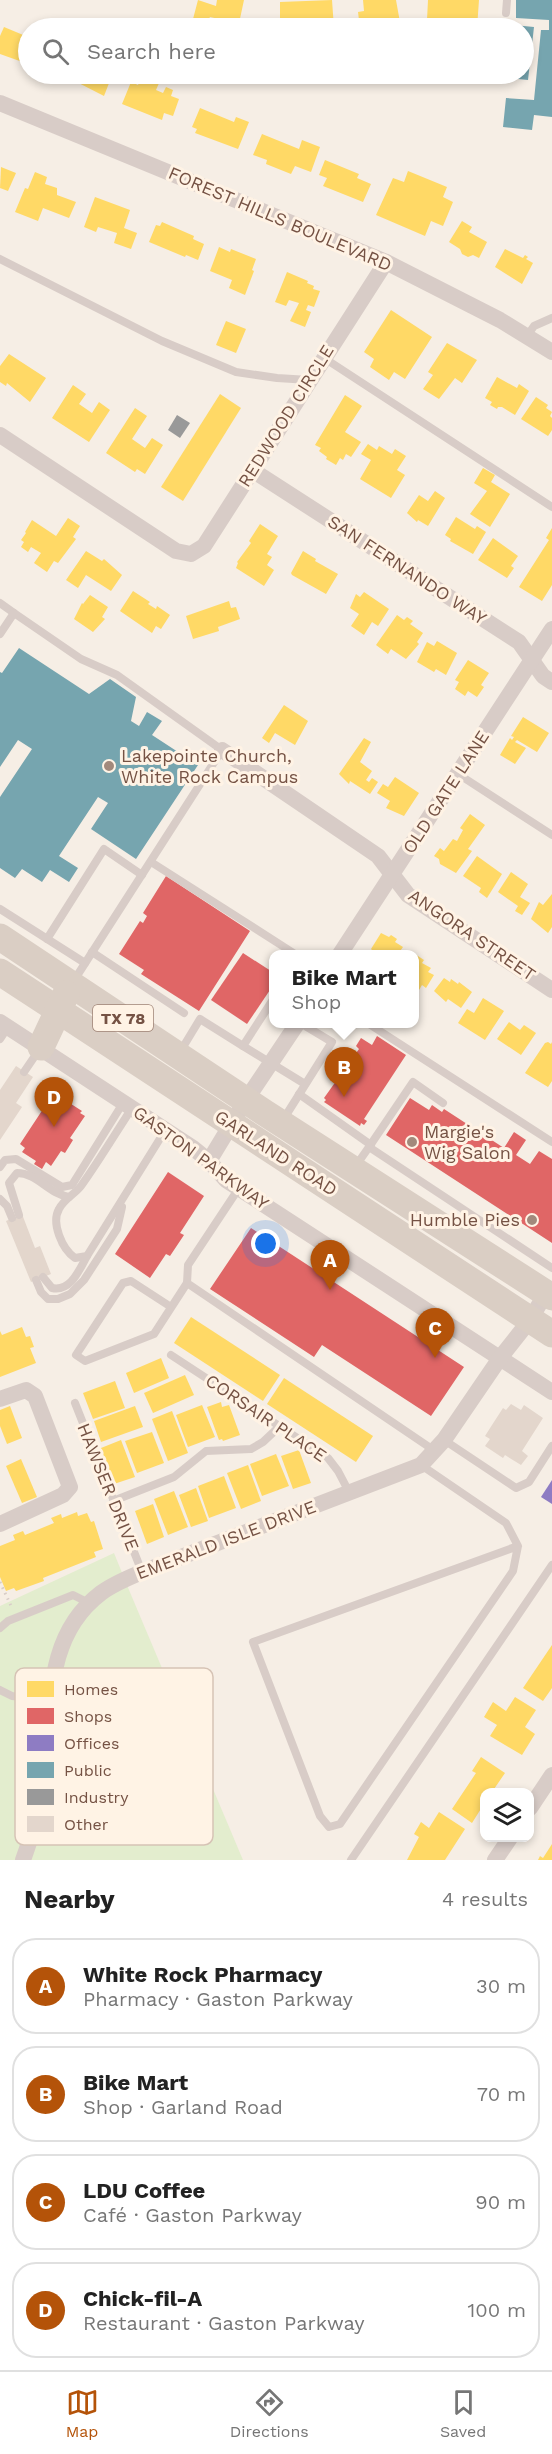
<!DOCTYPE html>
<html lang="en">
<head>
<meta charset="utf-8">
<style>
  body { margin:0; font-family:"Work Sans",sans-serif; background:#f2f2f2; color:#222 }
  .controls { position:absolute; right:18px; bottom:18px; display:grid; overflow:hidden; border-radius:12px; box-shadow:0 3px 9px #0003 }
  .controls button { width:54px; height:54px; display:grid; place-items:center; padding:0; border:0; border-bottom:2px solid #e0e0e0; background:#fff; color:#222; font:30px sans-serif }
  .you { position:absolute; left:266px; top:1244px; width:21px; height:21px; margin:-15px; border:4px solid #fff; border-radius:50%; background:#1a73e8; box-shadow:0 0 0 9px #1a73e833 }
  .badge { display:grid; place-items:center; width:39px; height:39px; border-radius:50%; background:#b45309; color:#fff; font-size:20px; font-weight:700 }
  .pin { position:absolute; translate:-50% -50px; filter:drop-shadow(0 2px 3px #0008) }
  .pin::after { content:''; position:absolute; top:32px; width:21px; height:18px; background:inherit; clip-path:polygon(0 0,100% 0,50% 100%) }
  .popup { position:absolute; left:269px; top:950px; width:150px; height:78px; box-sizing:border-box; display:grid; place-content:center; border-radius:12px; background:#fff; filter:drop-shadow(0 2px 4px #0005); font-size:20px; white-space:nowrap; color:#767676 }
  .popup b { font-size:22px; color:#222 }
  .popup::after { content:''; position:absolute; left:50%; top:100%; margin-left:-12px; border:12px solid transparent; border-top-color:#fff }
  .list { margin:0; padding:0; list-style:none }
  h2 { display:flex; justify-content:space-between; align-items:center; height:78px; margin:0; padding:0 24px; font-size:26px }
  h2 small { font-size:20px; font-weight:400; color:#767676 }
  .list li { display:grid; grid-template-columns:39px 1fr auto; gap:18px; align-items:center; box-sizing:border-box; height:96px; margin:0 12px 12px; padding:0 12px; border:2px solid #e0e0e0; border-radius:24px }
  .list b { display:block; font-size:22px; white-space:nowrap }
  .list p { margin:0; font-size:20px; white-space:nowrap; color:#767676 }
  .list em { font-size:20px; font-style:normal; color:#767676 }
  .icon { flex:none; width:33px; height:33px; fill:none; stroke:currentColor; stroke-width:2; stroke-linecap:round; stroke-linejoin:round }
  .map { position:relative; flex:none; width:552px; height:1860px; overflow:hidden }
  .search { position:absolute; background:#fff; box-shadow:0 3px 9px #0003; left:18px; right:18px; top:18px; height:66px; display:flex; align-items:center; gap:15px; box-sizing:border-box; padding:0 21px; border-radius:33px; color:#767676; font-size:22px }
  .sheet { height:510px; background:#fff }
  nav { display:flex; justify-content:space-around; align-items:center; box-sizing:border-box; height:84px; border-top:2px solid #e0e0e0; background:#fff; font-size:16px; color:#767676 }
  nav a { display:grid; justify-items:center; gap:3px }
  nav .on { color:#b45309 }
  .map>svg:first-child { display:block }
  .green { fill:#e3edce }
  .homes { fill:#ffd966 }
  .shops { fill:#e06666 }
  .offices { fill:#8e7cc3 }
  .public { fill:#76a5af }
  .industry { fill:#999 }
  .building { fill:#e3d6cc }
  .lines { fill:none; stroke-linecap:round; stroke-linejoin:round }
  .path { stroke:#d7ccc7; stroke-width:3; stroke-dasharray:1.5 4.5; stroke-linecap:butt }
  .lane { stroke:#d8ccc7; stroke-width:8 }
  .street { stroke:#d8ccc7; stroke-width:16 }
  .primary { stroke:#dacec4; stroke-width:27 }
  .poi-dot { fill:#a2897c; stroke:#fff3e5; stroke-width:2 }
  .labels { text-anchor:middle; stroke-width:6; stroke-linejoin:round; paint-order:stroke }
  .shield { fill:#fff3e5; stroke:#9e8274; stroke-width:1.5 }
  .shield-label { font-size:16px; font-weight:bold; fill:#755244 }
  .street-label { font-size:18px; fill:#755244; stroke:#fff3e5 }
  .poi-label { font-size:18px; fill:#755244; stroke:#fff3e5; text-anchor:start }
  .key { fill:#fff3e5; stroke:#d6c3b5; stroke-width:1.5 }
  .key-label { font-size:16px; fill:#755244 }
</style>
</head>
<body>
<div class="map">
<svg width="552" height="1860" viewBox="0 0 552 1860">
  <rect width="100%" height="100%" fill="#f6eee5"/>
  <polygon class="green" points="114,1553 129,1590 243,1860 0,1860 0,1606"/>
  <g class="homes">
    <polygon points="198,0 216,6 217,0 244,0 238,28 226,28 228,21 210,17 207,22 193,19"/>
    <polygon points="332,0 334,28 322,28 322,20 305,21 304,18 291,19 292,24 280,24 280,2"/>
    <polygon points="363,0 396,0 401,28 360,28 358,12 364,11"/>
    <polygon points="428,0 479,0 477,28 462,28 462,18 456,18 460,19 460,28 448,28 448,22 427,20"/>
    <polygon points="4,27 28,37 28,64 0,54 0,36"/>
    <polygon points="64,74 99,74 111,78 104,96 63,75"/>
    <polygon points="143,74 163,74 156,90 163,93 166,87 173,90 171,96 179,99 173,116 164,113 162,120 122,104 131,82 138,85"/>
    <polygon points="200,108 234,122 236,117 249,122 238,149 195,133 197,129 192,127"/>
    <polygon points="262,134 299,149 302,140 320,147 311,172 295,166 291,174 266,164 267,160 253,155"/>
    <polygon points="325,160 359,174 357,178 371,184 363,202 323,186 327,178 319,175"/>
    <polygon points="1,167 16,173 8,191 0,188"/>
    <polygon points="408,171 447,187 443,197 453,202 443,226 431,221 425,236 376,215 393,178 404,182"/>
    <polygon points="35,172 47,177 45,184 57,188 57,195 76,202 69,218 43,208 38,221 15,212 25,188 28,189"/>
    <polygon points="95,197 130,210 124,228 137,233 131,249 114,243 117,233 98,227 96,232 84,227"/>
    <polygon points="462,221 472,227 469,232 487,242 479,258 473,255 468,257 462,254 460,249 449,242"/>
    <polygon points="162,222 194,236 193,239 204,244 198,260 186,255 185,257 149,242 156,225 160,226"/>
    <polygon points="219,247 230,252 231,249 256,259 252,270 254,271 245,295 229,288 232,280 210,271"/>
    <polygon points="505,249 523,258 525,255 528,257 526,259 533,263 522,284 495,267"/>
    <polygon points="287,272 308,281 307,283 314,286 313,289 320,291 314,307 308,305 306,310 311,312 305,327 290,321 299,303 289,300 286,306 275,302"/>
    <polygon points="391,310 432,337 405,379 394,372 389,380 370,367 374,359 364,352"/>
    <polygon points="226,321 246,329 236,353 216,345"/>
    <polygon points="447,343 477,360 462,383 455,378 439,399 423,389 433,375 428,372"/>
    <polygon points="9,354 46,378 30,402 7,383 6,386 0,382 0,366"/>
    <polygon points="497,377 517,388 519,384 529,391 515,415 502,407 498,407 497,409 490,405 492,402 485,398"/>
    <polygon points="73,385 86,394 79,404 92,413 99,402 110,410 89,442 52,418"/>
    <polygon points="220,394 241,408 183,501 161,487"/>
    <polygon points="345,395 362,406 345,432 361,442 351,457 346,454 343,460 340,458 336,465 326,459 327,457 319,451 321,448 315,445"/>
    <polygon points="536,397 548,405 546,408 552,412 550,416 552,418 552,430 548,436 521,419"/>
    <polygon points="135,408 147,416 132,439 145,448 152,438 163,445 145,474 137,469 135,472 106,453"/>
    <polygon points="368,444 377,450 379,446 392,454 395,449 406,456 397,470 405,475 391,498 360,479 371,460 361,454"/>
    <polygon points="483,468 495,475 491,482 510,494 490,527 470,514 487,491 474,483"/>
    <polygon points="435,491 445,498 428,526 418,520 417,522 407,513 419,495 428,501"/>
    <polygon points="456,517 475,529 477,526 486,532 473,554 450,541 451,539 445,535"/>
    <polygon points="68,518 80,526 73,537 76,539 58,563 54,561 47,572 34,563 41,553 31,547 28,552 21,547 24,542 21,540 26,533 25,532 32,520 56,536"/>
    <polygon points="260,524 278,536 267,554 272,557 267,565 274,570 264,586 236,568 238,563 237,562 251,543 249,541"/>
    <polygon points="552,528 552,585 542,601 519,587 549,540 546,538"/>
    <polygon points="493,538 518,556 511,566 514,568 507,578 478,560"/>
    <polygon points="86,551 102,561 104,559 122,575 111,591 86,575 78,588 66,580"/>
    <polygon points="303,551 316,559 315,561 338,574 326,594 292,575 291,573"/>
    <polygon points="133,591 150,602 148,604 156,609 157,606 170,615 161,629 156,626 152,633 120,611"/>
    <polygon points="364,592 389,609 378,626 372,622 364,635 351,626 359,614 350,608 356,594 360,597"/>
    <polygon points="90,595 108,607 102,617 105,619 93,632 74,619 82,603 83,604"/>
    <polygon points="229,601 231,608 236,607 240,619 218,627 219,631 193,639 186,616"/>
    <polygon points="397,615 404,620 407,617 413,621 410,624 423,633 417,642 419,644 406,659 391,649 388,654 376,645"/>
    <polygon points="437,641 457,653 446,675 436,669 434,672 417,662 427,642 434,646"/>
    <polygon points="468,660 489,673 481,685 484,687 477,697 468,691 465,696 455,689 459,682 455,680"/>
    <polygon points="284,705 308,721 295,745 275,733 269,743 262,738"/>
    <polygon points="523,717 549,733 537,752 517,740 515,742 526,748 515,764 500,755 510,738 512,740 514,737 511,736"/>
    <polygon points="364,738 371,742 360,762 372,771 366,780 369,782 372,778 378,782 370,794 350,781 349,784 339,774"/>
    <polygon points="395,777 419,793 404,816 386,808 390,801 377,793 383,784 388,787"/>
    <polygon points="470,814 485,825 468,849 472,851 456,873 440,864 439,859 434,856 440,848 444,851 453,839 457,841 463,830 460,828"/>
    <polygon points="477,856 502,874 487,898 479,892 481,888 463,876"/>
    <polygon points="511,872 528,884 520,897 530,903 522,915 515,911 518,906 498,892"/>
    <polygon points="552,894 552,927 548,933 531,919 539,902 543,905"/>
    <polygon points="381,933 389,937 391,935 397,939 395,942 403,947 398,954 370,954 373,951 371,949"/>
    <polygon points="415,954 424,960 422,963 431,968 428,972 434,975 426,988 422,985 419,990 415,987"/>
    <polygon points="444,978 450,982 451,979 458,984 459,982 472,992 461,1008 448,999 446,1002 434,991"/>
    <polygon points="483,998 504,1011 485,1040 458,1023 467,1009 474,1013"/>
    <polygon points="509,1022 520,1030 524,1025 536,1033 521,1055 497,1039"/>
    <polygon points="548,1042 551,1044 552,1042 552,1081 548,1087 525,1073 545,1043"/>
    <polygon points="191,1317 280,1375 263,1401 174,1343"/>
    <polygon points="22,1327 26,1337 30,1336 34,1347 30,1348 36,1363 0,1377 0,1331 2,1335"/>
    <polygon points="161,1358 169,1378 134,1393 126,1373"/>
    <polygon points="185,1375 194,1395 153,1413 144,1393"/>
    <polygon points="284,1378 373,1436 356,1462 267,1404"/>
    <polygon points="115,1381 125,1408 93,1419 83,1393"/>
    <polygon points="221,1402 222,1407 229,1405 240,1435 223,1441 222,1439 219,1440 207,1407"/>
    <polygon points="202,1405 215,1437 188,1447 176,1415"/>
    <polygon points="10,1406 22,1438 7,1444 0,1426 0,1410"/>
    <polygon points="135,1406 143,1427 101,1442 94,1421"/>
    <polygon points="172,1411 188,1453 168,1461 152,1419"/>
    <polygon points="152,1432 164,1463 137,1473 125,1441"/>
    <polygon points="121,1440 135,1477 114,1484 101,1448"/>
    <polygon points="299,1450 311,1483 293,1489 281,1456"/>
    <polygon points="276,1454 289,1486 262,1496 250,1464"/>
    <polygon points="21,1459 37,1497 22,1503 6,1466"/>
    <polygon points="248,1465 261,1501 241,1509 227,1473"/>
    <polygon points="224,1476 236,1508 209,1518 198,1486"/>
    <polygon points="196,1488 208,1521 191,1527 179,1495"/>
    <polygon points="174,1491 188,1527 168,1535 154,1499"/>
    <polygon points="153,1504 164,1537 147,1544 135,1511"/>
    <polygon points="77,1512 78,1516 87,1513 91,1522 94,1521 103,1549 94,1552 96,1557 43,1578 44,1581 16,1591 14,1588 6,1591 0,1577 0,1546 15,1540 13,1535 23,1531 25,1535 54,1523 51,1518 61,1514 62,1518"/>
    <polygon points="552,1645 552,1688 543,1701 523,1688"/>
    <polygon points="515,1697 536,1710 525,1727 535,1734 522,1755 490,1736 497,1725 484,1717 493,1702 506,1711"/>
    <polygon points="481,1757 505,1773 492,1792 484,1792 484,1804 472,1823 452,1809 476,1773 472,1771"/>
    <polygon points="439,1812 465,1829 445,1860 407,1860 419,1837 414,1834 421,1822 429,1828"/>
    <polygon points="552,1844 552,1860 538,1860 540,1856 543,1858"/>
  </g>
  <g class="shops">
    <polygon points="166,876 250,931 199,1011 141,974 144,970 119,954 140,921 143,923 147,916 143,913"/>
    <polygon points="243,953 274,973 274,984 247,1024 211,1000"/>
    <polygon points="377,1036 406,1055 364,1119 367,1121 364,1125 361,1123 360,1126 324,1102 326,1100 324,1098 359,1049 356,1046 361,1038 372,1045"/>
    <polygon points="410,1098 429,1110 432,1105 442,1112 444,1109 504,1148 514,1132 526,1140 516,1155 530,1164 539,1151 552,1159 552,1243 386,1135"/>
    <polygon points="49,1100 59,1107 62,1103 66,1106 68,1102 82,1111 80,1113 85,1116 70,1138 73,1140 65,1153 61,1151 51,1166 46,1162 42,1169 34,1164 36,1161 22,1152 25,1148 20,1144"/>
    <polygon points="168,1172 204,1196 180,1233 184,1235 170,1256 166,1254 150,1278 115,1254"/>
    <polygon points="251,1228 464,1367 431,1416 322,1345 314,1357 210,1289"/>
  </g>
  <polygon class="offices" points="552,1480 552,1504 541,1497"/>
  <g class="public">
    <polygon points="516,0 552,0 552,117 534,115 532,130 503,127 506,98 534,100 541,30 549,30 549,20 516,18"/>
    <polygon points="502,24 534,27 528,80 497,77 498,74 524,74 524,28 502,28"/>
    <polygon points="19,648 89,694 110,679 136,697 131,721 139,726 147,712 162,721 152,735 198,765 136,859 91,829 108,803 98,797 59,856 78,868 69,882 50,870 42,882 22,869 15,878 0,868 0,797 32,749 18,740 0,767 0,672 2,673"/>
  </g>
  <polygon class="industry" points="177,415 190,423 180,438 168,430"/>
  <g class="building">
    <polygon points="16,1066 33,1077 16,1103 22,1107 0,1140 0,1090"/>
    <polygon points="22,1214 35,1248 40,1246 51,1274 31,1282 6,1221"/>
    <polygon points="511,1404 521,1410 524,1405 543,1418 522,1451 528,1456 521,1465 505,1455 503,1458 485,1446 490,1439 485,1436 492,1425 503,1408 506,1410"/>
  </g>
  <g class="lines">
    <polyline class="path" points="0,1582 12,1608"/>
    <g class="lane">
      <polyline points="506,13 507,0"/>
      <polyline points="0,259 162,341 236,372 277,378 309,380"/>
      <polyline points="527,336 534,326 552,318"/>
      <polyline points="324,358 552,507"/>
      <polyline points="0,603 14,613"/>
      <polyline points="0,634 14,613 81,659 117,675 222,750 73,982"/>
      <polyline points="458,774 552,835"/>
      <polyline points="151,862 295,954"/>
      <polyline points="0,909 85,963"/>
      <polyline points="47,939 104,849 142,875"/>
      <polyline points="92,952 184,1013"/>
      <polyline points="369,1024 552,1142"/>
      <polyline points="0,1039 8,1027"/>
      <polyline points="243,1046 305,1084"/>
      <polyline points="180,1052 200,1019 243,1046 274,998"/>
      <polyline points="24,1072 39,1050"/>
      <polyline points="299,1094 371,1145"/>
      <polyline points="443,1103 413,1082 369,1147 552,1268"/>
      <path d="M132,1108C115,1134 99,1161 81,1186C75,1194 64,1199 59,1209C51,1223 62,1249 75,1258L87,1256L166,1129"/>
      <polyline points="283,1120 332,1042 302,1024"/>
      <polyline points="0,1167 5,1160 16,1159 62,1187 72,1185 123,1103"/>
      <polyline points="355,1167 369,1147"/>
      <polyline points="239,1188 188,1265 187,1283 435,1451"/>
      <polyline points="0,1199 7,1206 12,1218"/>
      <path d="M19,1215L9,1183L17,1173C37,1173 49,1194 69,1197"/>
      <path d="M43,1277L52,1288C71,1292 79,1270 87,1256"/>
      <polyline points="36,1280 41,1292 48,1299 58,1299 70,1294 84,1280 117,1229 122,1207"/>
      <polyline points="171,1307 131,1281 123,1283 76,1355 85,1361 154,1334 187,1283"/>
      <polyline points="171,1355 328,1458 338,1471 349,1492"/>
      <polyline points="75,1403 142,1572"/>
      <polyline points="444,1440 516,1488 529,1482 552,1446"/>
      <polyline points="421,1465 506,1523 518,1546 513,1571 340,1824 329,1827 320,1816 253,1642 518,1546"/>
      <polyline points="113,1501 174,1477 206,1451 251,1449 263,1442 280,1426"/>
      <polyline points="0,1628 8,1621 73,1595 89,1603"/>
      <polyline points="0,1690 12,1696 49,1700"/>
      <polyline points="351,1860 552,1565"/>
    </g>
    <g class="street">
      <polyline points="0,103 386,262 500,320 552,352"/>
      <polyline points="0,435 176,551 191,554 204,546 386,262"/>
      <polyline points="252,470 519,642 543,676 552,682"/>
      <polyline points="222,750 378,856 408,895 552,990"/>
      <polyline points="340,954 552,629"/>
      <polyline points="0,1022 193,1148 209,1161 226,1180 552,1392"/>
      <polyline points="209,1161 246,1100 297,1024"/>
      <polyline points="0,1399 26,1390 35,1396 70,1487 63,1495 0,1524"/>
      <polyline points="530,1808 552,1775"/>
      <path d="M23,1860C32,1835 40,1811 44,1785C54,1718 39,1640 101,1593C113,1584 128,1578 142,1572L421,1465L444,1440L500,1358L530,1320L546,1293"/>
      <polyline points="495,1860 510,1838"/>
    </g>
    <g class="primary">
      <polyline points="0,937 265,1113 552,1297"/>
      <polyline points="0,972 552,1334"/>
      <polyline points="41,1047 66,994"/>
    </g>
  </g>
  <g class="poi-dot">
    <circle cx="109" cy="766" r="6"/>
    <circle cx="412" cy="1142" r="6"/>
    <circle cx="532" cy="1220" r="6"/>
  </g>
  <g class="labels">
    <rect class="shield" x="93" y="1005" width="60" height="26" rx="4.5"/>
    <g class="shield-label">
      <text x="123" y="1024">TX 78</text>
    </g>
    <g class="street-label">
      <text transform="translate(280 219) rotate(23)" y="6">FOREST HILLS BOULEVARD</text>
      <text transform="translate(286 416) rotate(-58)" y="6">REDWOOD CIRCLE</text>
      <text transform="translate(407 570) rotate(33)" y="6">SAN FERNANDO WAY</text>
      <text transform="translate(446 792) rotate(-57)" y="6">OLD GATE LANE</text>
      <text transform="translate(472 935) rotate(34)" y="6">ANGORA STREET</text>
      <text transform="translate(276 1153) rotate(33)" y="6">GARLAND ROAD</text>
      <text transform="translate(201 1158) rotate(36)" y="6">GASTON PARKWAY</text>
      <text transform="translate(266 1418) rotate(34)" y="6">CORSAIR PLACE</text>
      <text transform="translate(108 1487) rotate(68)" y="6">HAWSER DRIVE</text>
      <text transform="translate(226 1540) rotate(-21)" y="6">EMERALD ISLE DRIVE</text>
    </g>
    <g class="poi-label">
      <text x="121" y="762">Lakepointe Church,<tspan x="121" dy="21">White Rock Campus</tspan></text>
      <text x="424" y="1138">Margie's<tspan x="424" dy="21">Wig Salon</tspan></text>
      <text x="520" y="1226" text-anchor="end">Humble Pies</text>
    </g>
  </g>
  <rect x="15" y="1668" width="198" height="177" rx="9" class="key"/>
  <rect x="27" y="1681" width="27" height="16" fill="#ffd966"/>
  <rect x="27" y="1708" width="27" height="16" fill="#e06666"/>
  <rect x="27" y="1735" width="27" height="16" fill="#8e7cc3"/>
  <rect x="27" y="1762" width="27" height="16" fill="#76a5af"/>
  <rect x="27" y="1789" width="27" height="16" fill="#999"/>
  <rect x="27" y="1816" width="27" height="16" fill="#e3d6cc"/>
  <g class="key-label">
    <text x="64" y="1695">Homes</text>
    <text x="64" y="1722">Shops</text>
    <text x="64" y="1749">Offices</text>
    <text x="64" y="1776">Public</text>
    <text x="64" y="1803">Industry</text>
    <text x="64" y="1830">Other</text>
  </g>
</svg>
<div class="controls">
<button><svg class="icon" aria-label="layers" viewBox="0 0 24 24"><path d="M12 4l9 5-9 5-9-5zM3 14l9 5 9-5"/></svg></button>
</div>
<div class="you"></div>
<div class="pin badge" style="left:330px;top:1290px">A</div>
<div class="pin badge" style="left:344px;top:1097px">B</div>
<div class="popup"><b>Bike Mart</b>Shop</div>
<div class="pin badge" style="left:435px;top:1358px">C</div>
<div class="pin badge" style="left:54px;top:1127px">D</div>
<div class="search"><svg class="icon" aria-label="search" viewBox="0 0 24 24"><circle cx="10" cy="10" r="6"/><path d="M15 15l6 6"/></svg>Search here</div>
</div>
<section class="sheet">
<h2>Nearby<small>4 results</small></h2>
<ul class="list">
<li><span class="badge">A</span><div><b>White Rock Pharmacy</b><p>Pharmacy · Gaston Parkway</p></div><em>30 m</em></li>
<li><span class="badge">B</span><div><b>Bike Mart</b><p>Shop · Garland Road</p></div><em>70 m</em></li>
<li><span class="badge">C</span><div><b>LDU Coffee</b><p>Café · Gaston Parkway</p></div><em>90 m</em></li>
<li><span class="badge">D</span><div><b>Chick-fil-A</b><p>Restaurant · Gaston Parkway</p></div><em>100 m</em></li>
</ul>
</section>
<nav>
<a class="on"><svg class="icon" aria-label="map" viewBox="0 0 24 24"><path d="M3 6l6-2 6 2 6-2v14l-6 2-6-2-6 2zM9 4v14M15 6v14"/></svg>Map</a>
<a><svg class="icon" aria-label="directions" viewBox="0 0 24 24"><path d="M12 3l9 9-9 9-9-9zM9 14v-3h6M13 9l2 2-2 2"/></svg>Directions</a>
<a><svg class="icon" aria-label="saved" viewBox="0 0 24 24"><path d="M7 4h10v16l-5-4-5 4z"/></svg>Saved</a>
</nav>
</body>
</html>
